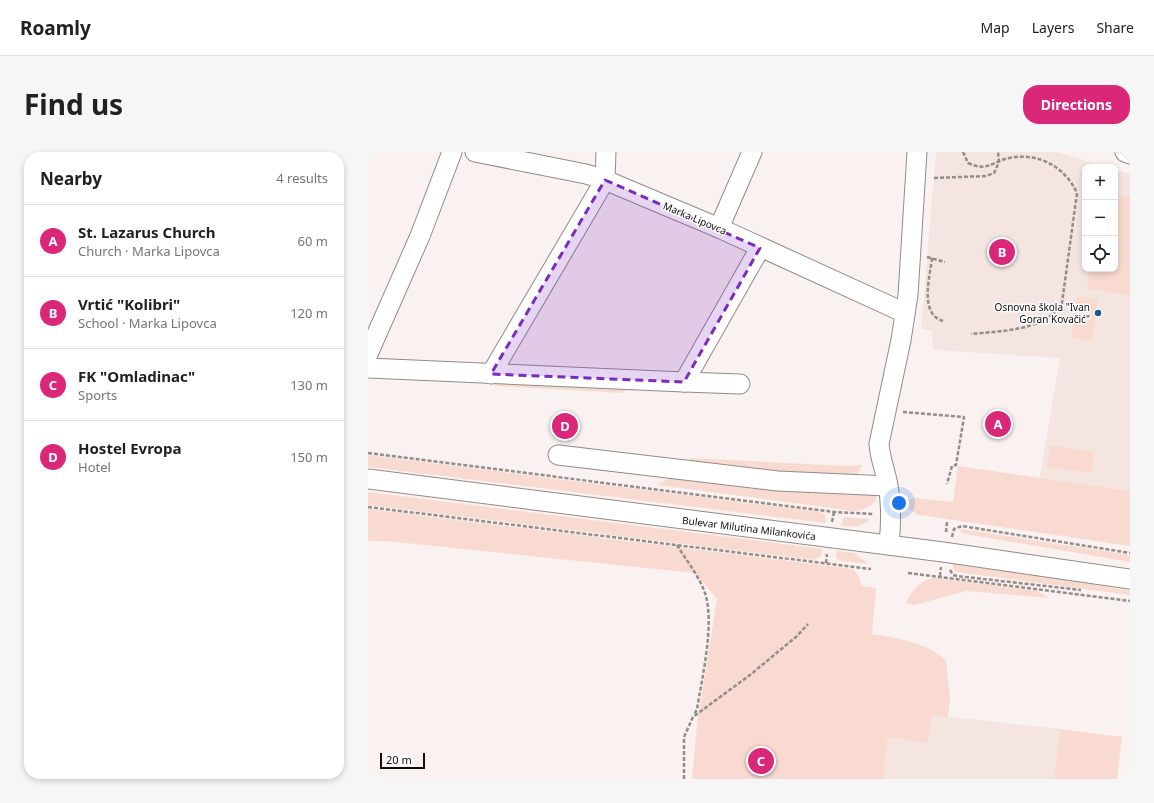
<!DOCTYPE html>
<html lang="en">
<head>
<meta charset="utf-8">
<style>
  body { margin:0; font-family:"Noto Sans",sans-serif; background:#f6f6f6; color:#202124 }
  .controls { position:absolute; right:12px; top:12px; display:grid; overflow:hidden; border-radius:8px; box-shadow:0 2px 6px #0003 }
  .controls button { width:36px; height:36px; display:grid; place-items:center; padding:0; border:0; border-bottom:1px solid #e0e0e0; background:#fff; color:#202124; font:20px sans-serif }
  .scale { position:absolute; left:12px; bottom:10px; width:45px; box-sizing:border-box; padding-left:4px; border:2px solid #0f0c0c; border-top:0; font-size:11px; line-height:14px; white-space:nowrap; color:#0f0c0c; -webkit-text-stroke:3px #fff; paint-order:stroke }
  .you { position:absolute; left:531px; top:351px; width:14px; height:14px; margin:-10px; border:3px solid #fff; border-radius:50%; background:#1a73e8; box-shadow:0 0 0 6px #1a73e833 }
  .badge { display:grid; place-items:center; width:26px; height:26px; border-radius:50%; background:#db2777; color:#fff; font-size:13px; font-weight:700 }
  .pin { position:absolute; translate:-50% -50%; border:2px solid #fff; box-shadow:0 1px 4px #0006 }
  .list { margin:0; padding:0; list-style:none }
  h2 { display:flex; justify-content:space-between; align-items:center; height:52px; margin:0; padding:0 16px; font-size:17px }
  h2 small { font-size:13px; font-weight:400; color:#757577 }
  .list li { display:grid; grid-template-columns:26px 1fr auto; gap:12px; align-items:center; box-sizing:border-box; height:72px; padding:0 16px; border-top:1px solid #e0e0e0 }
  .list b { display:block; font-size:15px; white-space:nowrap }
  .list p { margin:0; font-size:13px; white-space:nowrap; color:#757577 }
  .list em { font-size:13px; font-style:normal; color:#757577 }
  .icon { flex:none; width:22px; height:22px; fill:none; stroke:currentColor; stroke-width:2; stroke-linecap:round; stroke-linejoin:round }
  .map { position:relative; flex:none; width:762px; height:627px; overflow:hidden; border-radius:16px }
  header { display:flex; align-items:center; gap:24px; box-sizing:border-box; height:56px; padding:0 20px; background:#fff; border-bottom:1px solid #e0e0e0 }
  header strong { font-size:19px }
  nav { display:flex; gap:22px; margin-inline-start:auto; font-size:14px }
  .intro { display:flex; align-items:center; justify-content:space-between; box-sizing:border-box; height:96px; padding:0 24px }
  h1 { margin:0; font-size:28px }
  .button { padding:10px 18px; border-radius:16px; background:#db2777; color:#fff; font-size:14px; font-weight:700 }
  main { display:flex; gap:24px; padding:0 24px }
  aside { flex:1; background:#fff; border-radius:16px; box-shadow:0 2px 6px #0003 }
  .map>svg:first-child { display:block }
  .built { fill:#f4e5e0 }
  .green { fill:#f9dad0 }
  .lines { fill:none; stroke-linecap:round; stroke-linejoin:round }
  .minor-casing { stroke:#928b89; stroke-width:21 }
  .path { stroke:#928c8b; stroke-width:2.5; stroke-dasharray:4 2; stroke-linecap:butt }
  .minor { stroke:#fff; stroke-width:19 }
  .marked { fill:#7b2cbf; fill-opacity:0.2; stroke:#7b2cbf; stroke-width:3; stroke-dasharray:8 5; stroke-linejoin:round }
  .poi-dot { fill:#165a8f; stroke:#fff; stroke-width:1.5 }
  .labels { text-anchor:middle; stroke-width:3; stroke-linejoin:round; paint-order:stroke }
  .street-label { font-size:10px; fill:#0f0c0c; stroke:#fff }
  .poi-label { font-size:10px; fill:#0f0c0c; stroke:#fff; text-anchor:end }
</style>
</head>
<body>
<header>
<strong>Roamly</strong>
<nav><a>Map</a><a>Layers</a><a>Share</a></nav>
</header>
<div class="intro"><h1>Find us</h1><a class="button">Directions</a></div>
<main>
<aside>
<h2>Nearby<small>4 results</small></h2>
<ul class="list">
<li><span class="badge">A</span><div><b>St. Lazarus Church</b><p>Church · Marka Lipovca</p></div><em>60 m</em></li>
<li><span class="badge">B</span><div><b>Vrtić &quot;Kolibri&quot;</b><p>School · Marka Lipovca</p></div><em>120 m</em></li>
<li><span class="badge">C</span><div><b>FK &quot;Omladinac&quot;</b><p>Sports</p></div><em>130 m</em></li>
<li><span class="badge">D</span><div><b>Hostel Evropa</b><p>Hotel</p></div><em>150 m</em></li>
</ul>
</aside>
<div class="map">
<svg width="762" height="627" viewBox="0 0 762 627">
  <rect width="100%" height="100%" fill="#faf2f0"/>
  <g class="built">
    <polygon points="568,0 689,0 738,15 717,15 717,117 747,117 747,18 762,22 762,339 672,326 692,206 565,198 564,179 553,177"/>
    <polygon points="564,563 692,577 686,627 515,627 520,585"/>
  </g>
  <g class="green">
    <polygon points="747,42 762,44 762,143 719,137 721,117 747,117"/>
    <polygon points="709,145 730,148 724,189 703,186"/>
    <polygon points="128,228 259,235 256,241 126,234"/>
    <polygon points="682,293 726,300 723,321 679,315"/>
    <polygon points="0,303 452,360 457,362 458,371 0,315"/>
    <polygon points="322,306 477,314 494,313 488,326 324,314"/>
    <polygon points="590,314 762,339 762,394 559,364 550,363 541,357 540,348 547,346 585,350"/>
    <path d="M311,324L509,343C508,354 496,358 486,359L289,333L301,326Z"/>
    <polygon points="0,340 455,397 453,404 446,408 0,353"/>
    <path d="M0,357L485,417L491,425L494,434L508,436L504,482C529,486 558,490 578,508L582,546L580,565L564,563L560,591L520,585L515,627H324L329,572L349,447L327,421L18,389H0Z"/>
    <path d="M476,365H478L502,367C494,376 484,375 473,374Z"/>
    <polygon points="593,377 762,403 762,410 592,381"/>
    <polygon points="469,399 486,401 501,412 472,409 468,405"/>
    <polygon points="585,412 666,422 762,439 762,443 588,420 585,417"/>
    <path d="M566,426L669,439L682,446L598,439L546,453L538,451C544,439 551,428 566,426Z"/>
    <polygon points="692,577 754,585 749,627 686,627"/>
  </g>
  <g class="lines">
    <defs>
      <g id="minor">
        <polyline points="107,0 218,22 237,28 351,76 537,161"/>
        <polyline points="757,0 762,2"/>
        <polyline points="351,76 384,0"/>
        <polyline points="0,202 52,84 84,0"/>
        <polyline points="0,216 316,230 392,96"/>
        <polyline points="123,222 237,28 238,0"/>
        <polyline points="316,230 372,232"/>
        <polyline points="190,303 410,329 520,334"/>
        <polyline points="0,327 575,400 762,427"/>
        <path d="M521,393C523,373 524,354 520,334C518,320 512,307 511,292L533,188L540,143L549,0"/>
      </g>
    </defs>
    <use href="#minor" class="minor-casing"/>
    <g class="path">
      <path d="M595,0L600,11C620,20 623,10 641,6C671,0 697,15 709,41L694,151C678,179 632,179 603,182"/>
      <polyline points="566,26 618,24 626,21 631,10 630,0"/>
      <polyline points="559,105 577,110"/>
      <path d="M564,106C562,125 551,162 575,169"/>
      <polyline points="535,260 596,265 588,313 584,314 579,332"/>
      <polyline points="0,301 466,360 506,362"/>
      <polyline points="0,355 503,417"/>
      <polyline points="464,370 466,360"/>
      <polyline points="578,380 579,370"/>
      <polyline points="584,385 586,377 594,374 762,401"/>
      <path d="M309,393C318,408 331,424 337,441C347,471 334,526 329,557L326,563"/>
      <polyline points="458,411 459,402"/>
      <polyline points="582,418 585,423 589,424 713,438"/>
      <polyline points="540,421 762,449"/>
      <polyline points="572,424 573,415"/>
      <polyline points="316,627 316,585 325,565 382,523 429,484 440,472"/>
    </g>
    <use href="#minor" class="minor"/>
  </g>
  <path class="marked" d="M237,28L392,96L316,230L123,222Z"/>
  <circle class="poi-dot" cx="730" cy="161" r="4"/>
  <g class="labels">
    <g class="street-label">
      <text transform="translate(327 66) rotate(23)" y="4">Marka Lipovca</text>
      <text transform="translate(381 376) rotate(7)" y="4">Bulevar Milutina Milankovića</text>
    </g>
    <g class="poi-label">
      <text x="722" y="159">Osnovna škola "Ivan<tspan x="722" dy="12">Goran Kovačić"</tspan></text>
    </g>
  </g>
</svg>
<div class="controls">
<button>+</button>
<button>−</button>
<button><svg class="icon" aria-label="locate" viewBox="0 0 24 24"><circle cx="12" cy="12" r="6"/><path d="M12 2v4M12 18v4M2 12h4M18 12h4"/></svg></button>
</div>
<div class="scale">20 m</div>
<div class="you"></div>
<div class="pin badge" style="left:630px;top:272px">A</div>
<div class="pin badge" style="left:634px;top:100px">B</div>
<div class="pin badge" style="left:393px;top:609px">C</div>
<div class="pin badge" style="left:197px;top:274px">D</div>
</div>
</main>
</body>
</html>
